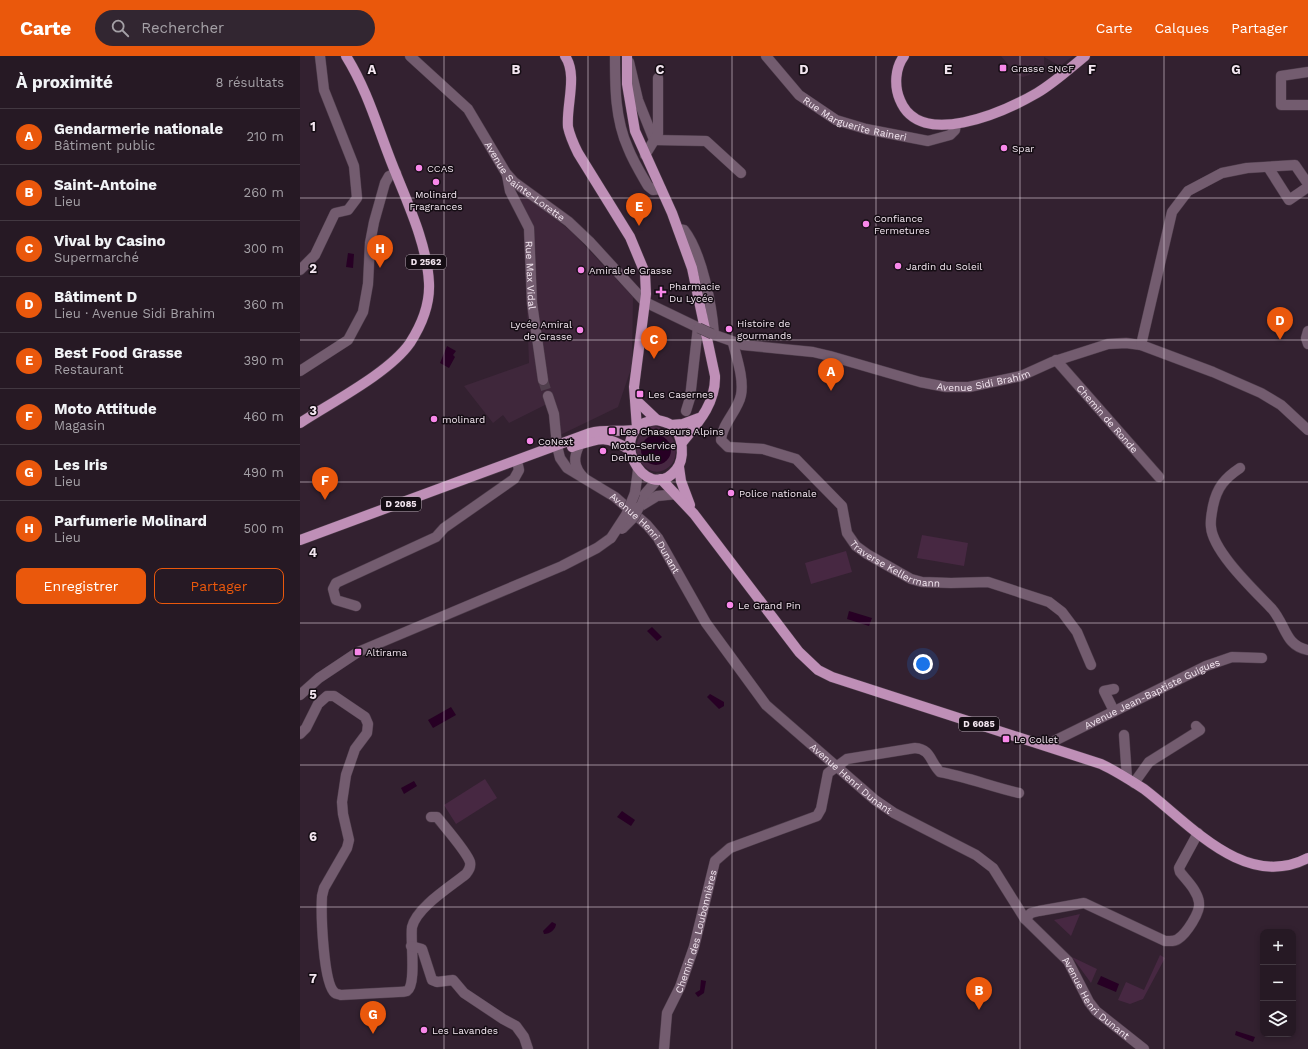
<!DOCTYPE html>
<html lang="fr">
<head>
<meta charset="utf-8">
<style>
  body { margin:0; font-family:"Work Sans",sans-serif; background:#322631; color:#f1f3f6 }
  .controls { position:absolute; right:12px; bottom:12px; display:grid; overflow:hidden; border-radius:8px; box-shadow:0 2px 6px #0003 }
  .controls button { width:36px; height:36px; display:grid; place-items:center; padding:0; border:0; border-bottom:1px solid #423841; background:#261924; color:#f1f3f6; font:20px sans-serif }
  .you { position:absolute; left:623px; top:608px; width:14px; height:14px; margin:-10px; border:3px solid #fff; border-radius:50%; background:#1a73e8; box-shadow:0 0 0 6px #1a73e833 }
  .badge { display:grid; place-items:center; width:26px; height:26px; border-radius:50%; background:#ea580c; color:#fff; font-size:13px; font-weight:700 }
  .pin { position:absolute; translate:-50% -33px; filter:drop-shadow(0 1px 2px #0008) }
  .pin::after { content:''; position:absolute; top:21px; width:14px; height:12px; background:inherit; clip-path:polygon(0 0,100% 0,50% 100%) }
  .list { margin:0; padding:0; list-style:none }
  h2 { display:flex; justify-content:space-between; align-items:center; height:52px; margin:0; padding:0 16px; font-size:17px }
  h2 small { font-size:13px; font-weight:400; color:#a4a0a6 }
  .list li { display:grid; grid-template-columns:26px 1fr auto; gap:12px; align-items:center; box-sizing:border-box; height:56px; padding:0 16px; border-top:1px solid #423841 }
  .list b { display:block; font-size:15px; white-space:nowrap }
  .list p { margin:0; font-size:13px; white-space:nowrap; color:#a4a0a6 }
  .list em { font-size:13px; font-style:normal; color:#a4a0a6 }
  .actions { display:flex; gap:8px; padding:12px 16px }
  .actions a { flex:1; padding:9px 0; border:1px solid #ea580c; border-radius:8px; text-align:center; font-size:14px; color:#ea580c }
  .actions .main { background:#ea580c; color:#fff }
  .icon { flex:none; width:22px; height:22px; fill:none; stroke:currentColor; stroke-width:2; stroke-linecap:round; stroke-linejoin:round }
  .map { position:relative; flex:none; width:1008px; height:993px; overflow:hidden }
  header { display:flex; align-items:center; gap:24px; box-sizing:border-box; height:56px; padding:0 20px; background:#ea580c; color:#fff }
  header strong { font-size:19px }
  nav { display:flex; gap:22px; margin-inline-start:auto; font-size:14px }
  .search { width:280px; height:36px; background:#322631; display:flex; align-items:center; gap:10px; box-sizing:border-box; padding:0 14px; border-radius:22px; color:#a4a0a6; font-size:15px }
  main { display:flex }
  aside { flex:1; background:#261924 }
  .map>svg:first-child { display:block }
  .built { fill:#3f273b }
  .green { fill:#472842 }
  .water { fill:#270024 }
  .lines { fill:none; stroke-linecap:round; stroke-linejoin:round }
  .minor-tunnel { stroke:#503f4d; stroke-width:10; stroke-dasharray:10 5; stroke-linecap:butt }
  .minor-casing { stroke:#4e3d4b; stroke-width:11 }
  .major-casing { stroke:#4e3d4b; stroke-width:11 }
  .minor { stroke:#735c6f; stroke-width:10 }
  .major { stroke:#bf8fb7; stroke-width:10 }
  .minor-bridge-casing { stroke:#4e3d4b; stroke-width:11; stroke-linecap:butt }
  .minor-bridge { stroke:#735c6f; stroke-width:10 }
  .grid { fill:none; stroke:#f3e6f0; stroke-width:1; stroke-opacity:0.55 }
  .poi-dot { fill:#f888e9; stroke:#150d14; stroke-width:1.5 }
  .labels { text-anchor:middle; stroke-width:3; stroke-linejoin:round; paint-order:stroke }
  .shield { fill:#150d14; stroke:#b0a5ae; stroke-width:1 }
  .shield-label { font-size:9px; font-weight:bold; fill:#f3e6f0 }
  .poi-label { font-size:10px; fill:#f3e6f0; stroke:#150d14; text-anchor:start }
  .street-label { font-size:10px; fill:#f3e6f0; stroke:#150d14 }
  .grid-label { font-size:13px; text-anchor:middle; font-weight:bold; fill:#f3e6f0; stroke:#150d14; stroke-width:3; stroke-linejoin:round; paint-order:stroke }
</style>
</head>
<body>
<header>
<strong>Carte</strong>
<div class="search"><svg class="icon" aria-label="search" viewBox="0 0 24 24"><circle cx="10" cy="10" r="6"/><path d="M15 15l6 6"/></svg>Rechercher</div>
<nav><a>Carte</a><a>Calques</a><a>Partager</a></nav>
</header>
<main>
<aside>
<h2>À proximité<small>8 résultats</small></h2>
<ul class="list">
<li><span class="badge">A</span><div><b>Gendarmerie nationale</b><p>Bâtiment public</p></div><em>210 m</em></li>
<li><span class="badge">B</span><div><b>Saint-Antoine</b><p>Lieu</p></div><em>260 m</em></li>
<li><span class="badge">C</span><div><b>Vival by Casino</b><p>Supermarché</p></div><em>300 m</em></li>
<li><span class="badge">D</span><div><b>Bâtiment D</b><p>Lieu · Avenue Sidi Brahim</p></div><em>360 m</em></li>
<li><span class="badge">E</span><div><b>Best Food Grasse</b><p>Restaurant</p></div><em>390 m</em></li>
<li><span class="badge">F</span><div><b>Moto Attitude</b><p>Magasin</p></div><em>460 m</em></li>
<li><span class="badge">G</span><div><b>Les Iris</b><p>Lieu</p></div><em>490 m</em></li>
<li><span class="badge">H</span><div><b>Parfumerie Molinard</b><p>Lieu</p></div><em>500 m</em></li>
</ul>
<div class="actions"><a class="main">Enregistrer</a><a>Partager</a></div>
</aside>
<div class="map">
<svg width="1008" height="993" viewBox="0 0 1008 993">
  <rect width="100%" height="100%" fill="#332130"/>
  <g class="built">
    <polygon points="701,0 773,0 760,10 744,1 744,9 736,17 723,21 717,19"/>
    <polygon points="218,139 231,144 272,176 333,241 332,310 318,351 254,382 247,348 209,367 203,359 193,367 164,330 229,307 224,172"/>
  </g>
  <g class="green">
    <path d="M353,370C368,371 379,386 375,401C374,406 371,410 366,413C342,427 321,381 353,370Z"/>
    <polygon points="622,479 668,487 664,510 617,502"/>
    <polygon points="546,495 552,516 511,528 505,507"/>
    <polygon points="185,723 197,742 156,768 144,749"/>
    <polygon points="780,858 771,880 754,864"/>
    <polygon points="860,899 865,902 843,943 830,948 818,944 826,926 844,934"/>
    <polygon points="772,901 797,913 791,927"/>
  </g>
  <g class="water">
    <polygon points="48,197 54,198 53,212 46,211"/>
    <polygon points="147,290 156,295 153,299 155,301 149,312 140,307"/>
    <circle cx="356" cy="394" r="15"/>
    <polygon points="549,555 572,562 569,570 547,563"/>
    <polygon points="352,571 362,581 357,585 347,575"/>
    <polygon points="410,638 424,646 424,650 419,653 407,641"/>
    <polygon points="151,651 156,659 133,672 128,664"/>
    <polygon points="114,725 117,730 104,738 101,732"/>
    <polygon points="322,755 335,764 331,770 317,761"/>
    <path d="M252,866L256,868C256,873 250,878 244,878L243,875Z"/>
    <polygon points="801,920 819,928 816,936 797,928"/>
    <polygon points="401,924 406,925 404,937 398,941 395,937 400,934"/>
    <polygon points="936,975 955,981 953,986 935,979"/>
  </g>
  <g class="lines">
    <polyline class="minor-tunnel" points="243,324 248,340"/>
    <defs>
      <g id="minor">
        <path id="s1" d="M110,0L168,53L206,117L214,126L269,166L289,185L345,246L399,272"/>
        <path d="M315,0C315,31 315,63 328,92C333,105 341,118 348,130L353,134L361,133"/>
        <path id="s2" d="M466,0L499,39L536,64L566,73L628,85L650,79L655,74L656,68"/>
        <polyline points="329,6 338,44 354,84"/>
        <polyline points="1008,16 981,20 981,49 1008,49"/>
        <polyline points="354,84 406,85 441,117"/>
        <polyline points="345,99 358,78 358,22"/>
        <polyline points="968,111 989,144 1008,131"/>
        <path id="s3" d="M207,119L210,135L229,172L232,247L243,324"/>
        <path d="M378,173L384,174C402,197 412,250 414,278"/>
        <polyline points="0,214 15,199 35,157 48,154 57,142 54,110 24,34 20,0"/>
        <polyline points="1008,275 1006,282 1008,288"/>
        <path id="s4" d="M412,278L443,289L513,296L530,300L620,326L646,331H669L721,320L752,306L808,288L826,287L841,289L913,316L961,337L981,349L1008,374"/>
        <path id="s5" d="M433,287C437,303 444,323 441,339C438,355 422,367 421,384L428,391L463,393L496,403L542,450L547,477L556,490L567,498L611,523L622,526L651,527L688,526L749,546L762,556L777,576L791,609"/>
        <polyline points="841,289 872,156 888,135 922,117 947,112 995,109 1008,128"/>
        <path id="s6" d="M756,304L859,421"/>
        <polyline points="0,315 48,284 63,256 68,228 70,187 74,166 85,127 89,120 96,117"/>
        <path id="s7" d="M248,340L254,358L257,390L260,402L267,412L315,441L347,469L358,482L406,567L466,649L575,744L594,757L676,799L693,812L725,863L768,905L789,946L796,955L844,993"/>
        <polyline points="386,355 390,342 398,271"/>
        <path d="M280,388C273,401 273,411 284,422"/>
        <path d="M940,412C925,422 917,431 913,450C912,456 910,464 911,471C913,496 955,535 972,553C986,569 985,590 1008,594"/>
        <polyline points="335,437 338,414"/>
        <polyline points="339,451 357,440 377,438"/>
        <polyline points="339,451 344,439 358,423"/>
        <polyline points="56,550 36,544 33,533 36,527 136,481 144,472 214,423 219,414 217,405"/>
        <polyline points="0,639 19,622 58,596 262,510 297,492 311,482"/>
        <polyline points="814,655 804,635 814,633"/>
        <path d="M0,678L6,672L18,648L27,640H34L65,661L68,668L67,677L55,693L46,719L42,746L43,758L49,784L47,792L24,832L22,840C21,857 23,928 35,937C36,938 39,938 41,939L98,936C100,936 104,936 107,935C117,928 110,884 112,871C117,851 150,831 166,818C169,814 171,811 170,806C167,796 144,770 137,761H131"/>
        <polyline points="824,679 827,722"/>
        <path id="s8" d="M746,689L906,610L932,601L962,602"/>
        <polyline points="834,727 849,706 900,674 896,670"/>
        <path d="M725,863L731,857L739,855L784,847L865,885C870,885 874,886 878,883C886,878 901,856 899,846C897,834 887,825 880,816L879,812L898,777"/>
        <polyline points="111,890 122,893 132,924 137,926 153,924 164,937 203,963 216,970 224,981 228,993"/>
        <path id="s9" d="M364,993L367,957L380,931L394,891L415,805L430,792L517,760L521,753L528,717L547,703L615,692C631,693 630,706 640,716C668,721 692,731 719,737"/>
      </g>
      <g id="major">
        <path d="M265,0C278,19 266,49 268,71C270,80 274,89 278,97L330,181L345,217L346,238L334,331L337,372"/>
        <path d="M327,0V28L335,75L372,157L392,212L415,320C416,347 398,367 381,388"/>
        <path d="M604,0C595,12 594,30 600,44C620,94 704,56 737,37C754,27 769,13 785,0"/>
        <polyline points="335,341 339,347 357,364"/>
        <path d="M357,364C362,365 367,366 371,369C384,379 385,403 376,414C345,452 301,369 357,364Z"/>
        <path d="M0,367C32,346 89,317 110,287C121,270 130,248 129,227C127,185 104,140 89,100C76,66 66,32 46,0"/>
        <polyline points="371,369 383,368 399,362"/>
        <path d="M272,391C299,382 305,378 330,394"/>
        <polyline points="379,411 381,425 390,449"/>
        <path d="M361,423L394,458L499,596L518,614L532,621L801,708C816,715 830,724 844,733C889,767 945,835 1008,802"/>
        <path d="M0,484L290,377C305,373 320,376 335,374"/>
      </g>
    </defs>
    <use href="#minor" class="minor-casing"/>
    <use href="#major" class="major-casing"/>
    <use href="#minor" class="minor"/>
    <use href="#major" class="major"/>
    <defs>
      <g id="minor-bridge">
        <polyline points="399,272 412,278"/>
        <polyline points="322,473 334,461 339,451"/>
        <polyline points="311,482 326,459 335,437"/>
      </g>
    </defs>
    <use href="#minor-bridge" class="minor-bridge-casing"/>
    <use href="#minor-bridge" class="minor-bridge"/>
  </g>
  <path class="grid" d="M144,0V993M288,0V993M432,0V993M576,0V993M720,0V993M864,0V993M0,142H1008M0,284H1008M0,426H1008M0,567H1008M0,709H1008M0,851H1008"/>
  <g class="poi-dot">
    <rect x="699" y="8" width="8" height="8" rx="2"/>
    <circle cx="704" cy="92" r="4"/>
    <circle cx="119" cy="112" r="4"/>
    <circle cx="136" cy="126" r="4"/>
    <circle cx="566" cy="168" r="4"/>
    <circle cx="598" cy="210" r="4"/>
    <circle cx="281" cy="214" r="4"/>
    <path d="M359 230h4v4h4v4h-4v4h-4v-4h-4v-4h4z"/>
    <circle cx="429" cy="273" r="4"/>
    <circle cx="280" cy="274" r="4"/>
    <rect x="336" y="334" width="8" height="8" rx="2"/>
    <circle cx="134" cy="363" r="4"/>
    <rect x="308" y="371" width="8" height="8" rx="2"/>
    <circle cx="230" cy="385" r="4"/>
    <circle cx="303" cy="395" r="4"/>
    <circle cx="431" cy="437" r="4"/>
    <circle cx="430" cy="549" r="4"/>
    <rect x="54" y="592" width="8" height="8" rx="2"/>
    <rect x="702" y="679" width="8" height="8" rx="2"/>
    <circle cx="124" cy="974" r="4"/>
  </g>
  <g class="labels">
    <g class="shield">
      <rect x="106" y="199" width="40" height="14" rx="3"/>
      <rect x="81" y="441" width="40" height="14" rx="3"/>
      <rect x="659" y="661" width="40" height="14" rx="3"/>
    </g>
    <g class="shield-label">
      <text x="126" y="209">D 2562</text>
      <text x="101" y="451">D 2085</text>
      <text x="679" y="671">D 6085</text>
    </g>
    <g class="poi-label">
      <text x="711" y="16">Grasse SNCF</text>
      <text x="712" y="96">Spar</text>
      <text x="127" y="116">CCAS</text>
      <text x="136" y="142" text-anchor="middle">Molinard<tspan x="136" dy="12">Fragrances</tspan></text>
      <text x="574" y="166">Confiance<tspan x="574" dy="12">Fermetures</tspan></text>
      <text x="606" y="214">Jardin du Soleil</text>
      <text x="289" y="218">Amiral de Grasse</text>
      <text x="369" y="234">Pharmacie<tspan x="369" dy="12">Du Lycée</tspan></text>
      <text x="437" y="271">Histoire de<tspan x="437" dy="12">gourmands</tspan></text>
      <text x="272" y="272" text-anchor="end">Lycée Amiral<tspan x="272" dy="12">de Grasse</tspan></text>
      <text x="348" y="342">Les Casernes</text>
      <text x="142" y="367">molinard</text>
      <text x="320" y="379">Les Chasseurs Alpins</text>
      <text x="238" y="389">CoNext</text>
      <text x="311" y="393">Moto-Service<tspan x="311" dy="12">Delmeulle</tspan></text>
      <text x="439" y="441">Police nationale</text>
      <text x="438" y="553">Le Grand Pin</text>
      <text x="66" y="600">Altirama</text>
      <text x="714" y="687">Le Collet</text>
      <text x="132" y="978">Les Lavandes</text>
    </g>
    <g class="street-label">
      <text dy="4" stroke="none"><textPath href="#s2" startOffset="113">Rue Marguerite Raineri</textPath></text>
      <text dy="4" stroke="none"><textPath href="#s1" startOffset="172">Avenue Sainte-Lorette</textPath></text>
      <text dy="4" stroke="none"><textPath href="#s3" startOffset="105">Rue Max Vidal</textPath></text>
      <text dy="4" stroke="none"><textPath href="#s4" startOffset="279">Avenue Sidi Brahim</textPath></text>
      <text dy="4" stroke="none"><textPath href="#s6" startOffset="78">Chemin de Ronde</textPath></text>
      <text dy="4" stroke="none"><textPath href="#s7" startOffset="179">Avenue Henri Dunant</textPath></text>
      <text dy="4" stroke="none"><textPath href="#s5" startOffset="335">Traverse Kellermann</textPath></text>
      <text dy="4" stroke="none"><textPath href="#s8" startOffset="118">Avenue Jean-Baptiste Guigues</textPath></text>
      <text dy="4" stroke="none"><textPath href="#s7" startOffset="503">Avenue Henri Dunant</textPath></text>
      <text dy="4" stroke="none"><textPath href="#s9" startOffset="123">Chemin des Loubonnières</textPath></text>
      <text dy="4" stroke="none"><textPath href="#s7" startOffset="839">Avenue Henri Dunant</textPath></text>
    </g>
  </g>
  <g class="grid-label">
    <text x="72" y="18">A</text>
    <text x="216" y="18">B</text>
    <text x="360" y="18">C</text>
    <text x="504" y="18">D</text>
    <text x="648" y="18">E</text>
    <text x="792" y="18">F</text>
    <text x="936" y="18">G</text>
    <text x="13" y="75">1</text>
    <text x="13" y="217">2</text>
    <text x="13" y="359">3</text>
    <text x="13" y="501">4</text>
    <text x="13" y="643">5</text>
    <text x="13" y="785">6</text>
    <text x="13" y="927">7</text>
  </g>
</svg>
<div class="controls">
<button>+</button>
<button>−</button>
<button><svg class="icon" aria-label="layers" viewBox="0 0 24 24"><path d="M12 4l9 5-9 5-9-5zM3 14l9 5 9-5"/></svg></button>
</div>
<div class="you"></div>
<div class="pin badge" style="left:531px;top:335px">A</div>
<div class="pin badge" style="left:679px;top:954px">B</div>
<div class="pin badge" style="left:354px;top:303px">C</div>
<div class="pin badge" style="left:980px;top:284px">D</div>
<div class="pin badge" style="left:339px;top:170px">E</div>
<div class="pin badge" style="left:25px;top:444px">F</div>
<div class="pin badge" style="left:73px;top:978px">G</div>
<div class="pin badge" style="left:80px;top:212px">H</div>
</div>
</main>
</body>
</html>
